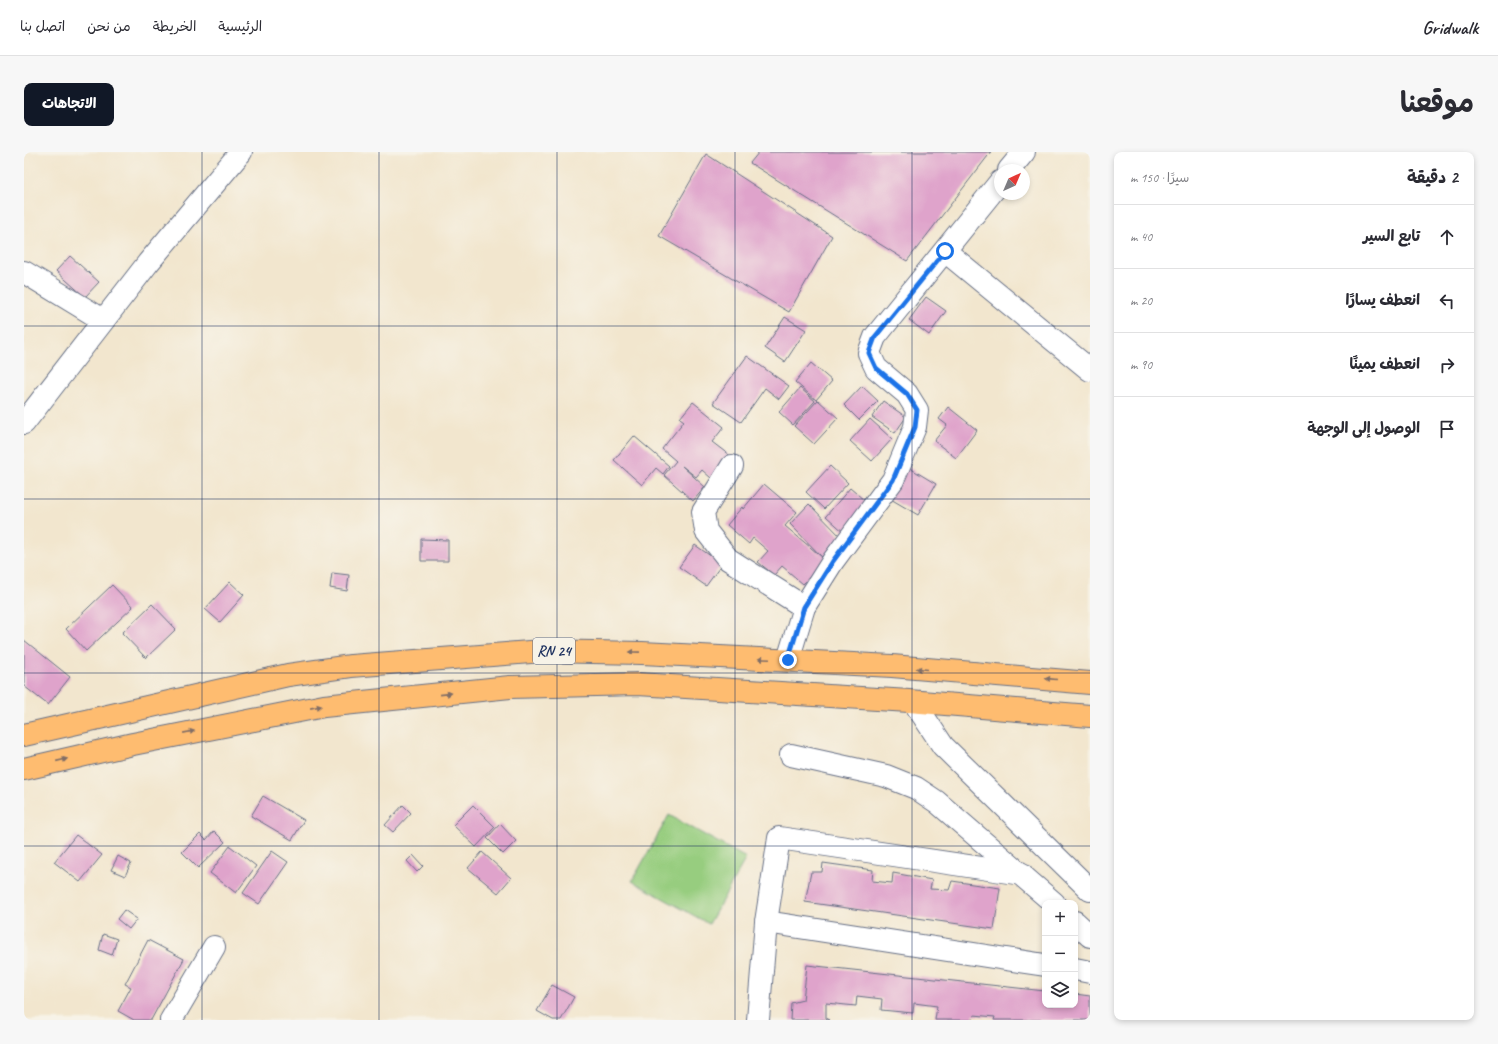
<!DOCTYPE html>
<html lang="ar">
<head>
<meta charset="utf-8">
<style>
  body { margin:0; font-family:Caveat,"Playpen Sans Arabic",sans-serif; background:#f7f7f7; color:#2b2b33; direction:rtl }
  .controls { position:absolute; right:12px; bottom:12px; display:grid; overflow:hidden; border-radius:8px; box-shadow:0 2px 6px #0003 }
  .controls button { width:36px; height:36px; display:grid; place-items:center; padding:0; border:0; border-bottom:1px solid #e1e1e2; background:#fff; color:#2b2b33; font:20px sans-serif }
  .compass { position:absolute; left:970px; top:12px; width:36px; height:36px; border-radius:50%; background:#fff; box-shadow:0 2px 6px #0003; rotate:44deg }
  .stop { position:absolute; width:12px; height:12px; margin:-9px; border:3px solid #1a73e8; border-radius:50%; background:#fff }
  .stop.end { background:#1a73e8; border-color:#fff; box-shadow:0 1px 4px #0008 }
  .list { margin:0; padding:0; list-style:none }
  h2 { display:flex; justify-content:space-between; align-items:center; height:52px; margin:0; padding:0 16px; font-size:17px }
  h2 small { font-size:13px; font-weight:400; color:#7c7c81 }
  .list li { display:grid; grid-template-columns:26px 1fr auto; gap:12px; align-items:center; box-sizing:border-box; height:64px; padding:0 16px; border-top:1px solid #e1e1e2 }
  .list b { display:block; font-size:15px; white-space:nowrap }
  .list em { font-size:13px; font-style:normal; color:#7c7c81 }
  .icon { flex:none; width:22px; height:22px; fill:none; stroke:currentColor; stroke-width:2; stroke-linecap:round; stroke-linejoin:round }
  .map { position:relative; flex:none; width:1066px; height:868px; overflow:hidden; direction:ltr; border-radius:8px }
  header { display:flex; align-items:center; gap:24px; box-sizing:border-box; height:56px; padding:0 20px; background:#fff; border-bottom:1px solid #e1e1e2 }
  header strong { font-size:19px }
  nav { display:flex; gap:22px; margin-inline-start:auto; font-size:14px }
  .intro { display:flex; align-items:center; justify-content:space-between; box-sizing:border-box; height:96px; padding:0 24px }
  h1 { margin:0; font-size:28px }
  .button { padding:10px 18px; border-radius:8px; background:#111827; color:#fff; font-size:14px; font-weight:700 }
  main { display:flex; gap:24px; padding:0 24px }
  aside { flex:1; background:#fff; border-radius:8px; box-shadow:0 2px 6px #0003 }
  .map>svg:first-child { display:block }
  .garden { fill:#97cd7f; stroke:#597e6e }
  .building { fill:#dfa3cb }
  .lines { fill:none; stroke-linecap:round; stroke-linejoin:round }
  .minor-casing { stroke:#666f85; stroke-width:24 }
  .highway-casing { stroke:#666f85; stroke-width:24 }
  .minor { stroke:#fff; stroke-width:22 }
  .highway { stroke:#febc70; stroke-width:22 }
  .oneway { fill:#816e66 }
  .route { stroke:#1a73e8; stroke-width:5 }
  .grid { fill:none; stroke:#1b2f5e; stroke-width:1; stroke-opacity:0.55 }
  .labels { text-anchor:middle; stroke-width:3; stroke-linejoin:round; paint-order:stroke }
  .shield { fill:#f7f3e8; stroke:#5d6a87; stroke-width:1 }
  .shield-label { font-size:15px; font-weight:bold; fill:#1b2f5e }
</style>
</head>
<body>
<header>
<strong>Gridwalk</strong>
<nav><a>الرئيسية</a><a>الخريطة</a><a>من نحن</a><a>اتصل بنا</a></nav>
</header>
<div class="intro"><h1>موقعنا</h1><a class="button">الاتجاهات</a></div>
<main>
<aside>
<h2>2 دقيقة<small>سيرًا · 150 m</small></h2>
<ul class="list">
<li><svg class="icon" aria-label="ahead" viewBox="0 0 24 24"><path d="M12 20V5M6 11l6-6 6 6"/></svg><div><b>تابع السير</b></div><em>40 m</em></li>
<li><svg class="icon" aria-label="left" viewBox="0 0 24 24"><path d="M17 20v-9H6M10 6l-5 5 5 5"/></svg><div><b>انعطف يسارًا</b></div><em>20 m</em></li>
<li><svg class="icon" aria-label="right" viewBox="0 0 24 24"><path d="M7 20v-9h11M14 6l5 5-5 5"/></svg><div><b>انعطف يمينًا</b></div><em>90 m</em></li>
<li><svg class="icon" aria-label="arrive" viewBox="0 0 24 24"><path d="M6 21V4h12l-3 4 3 4H6"/></svg><div><b>الوصول إلى الوجهة</b></div></li>
</ul>
</aside>
<div class="map">
<svg width="1066" height="868" viewBox="0 0 1066 868">
  <rect width="100%" height="100%" fill="#f7f3e8"/>
  <filter id="ink" filterUnits="userSpaceOnUse"><feTurbulence type="fractalNoise" baseFrequency=".025" numOctaves="2"/><feDisplacementMap in="SourceGraphic" scale="8" xChannelSelector="R" yChannelSelector="G"/><feConvolveMatrix kernelMatrix="1 2 1 2 8 2 1 2 1" color-interpolation-filters="sRGB"/></filter>
  <filter id="wash" filterUnits="userSpaceOnUse"><feTurbulence type="fractalNoise" baseFrequency=".012" numOctaves="4" result="noise"/><feDisplacementMap in="SourceGraphic" scale="16" xChannelSelector="R" yChannelSelector="G"/><feGaussianBlur stdDeviation="0.9" result="paint"/><feColorMatrix in="noise" values="0 0 0 0 0 0 0 0 0 0 0 0 0 0 0 0 0 1.4 0 .05"/><feComposite in="paint" operator="in"/></filter>
  <g filter="url(#wash)">
    <rect width="100%" height="100%" fill="#f2e6ce"/>
    <polygon class="garden" points="645,663 722,706 685,772 608,729"/>
    <g id="blocks">
      <g class="building">
        <polygon points="735,0 967,0 883,109 726,11"/>
        <polygon points="682,2 808,84 765,160 635,84"/>
        <polygon points="46,104 75,130 61,145 32,119"/>
        <polygon points="902,145 922,159 905,183 885,168"/>
        <polygon points="761,165 782,178 761,210 741,196"/>
        <polygon points="723,204 765,234 755,247 741,236 717,270 689,251"/>
        <polygon points="787,211 808,229 792,248 771,230"/>
        <polygon points="838,234 854,249 835,268 820,253"/>
        <polygon points="776,236 791,249 769,273 755,260"/>
        <polygon points="794,248 814,266 790,292 770,274"/>
        <polygon points="859,249 882,265 871,281 848,265"/>
        <polygon points="669,250 700,275 688,290 705,303 687,326 678,318 672,325 658,314 681,335 669,349 640,323 652,309 638,297 660,269 656,266"/>
        <polygon points="924,255 953,278 932,306 910,289 923,273 915,267"/>
        <polygon points="846,267 868,287 848,309 826,289"/>
        <polygon points="610,284 645,314 639,322 632,316 618,333 590,308"/>
        <polygon points="806,314 824,331 800,357 782,340"/>
        <polygon points="884,315 912,332 894,363 865,346"/>
        <polygon points="740,332 773,360 761,374 799,406 766,372 785,352 820,388 801,408 779,432 758,414 750,423 734,410 744,399 729,386 725,392 703,373 718,355 719,357"/>
        <polygon points="826,336 847,354 822,382 802,364"/>
        <polygon points="397,387 424,388 424,409 397,409"/>
        <polygon points="671,393 698,412 682,434 655,415"/>
        <polygon points="308,421 325,423 323,439 306,436"/>
        <polygon points="206,430 220,443 196,470 181,457"/>
        <polygon points="88,433 109,455 62,499 42,477"/>
        <polygon points="128,452 152,477 122,506 98,481"/>
        <polygon points="0,488 46,525 24,553 0,534"/>
        <polygon points="239,644 280,668 268,688 227,664"/>
        <polygon points="379,653 387,661 369,680 361,673"/>
        <polygon points="449,653 471,675 452,695 429,673"/>
        <polygon points="476,672 492,689 479,702 463,686"/>
        <polygon points="190,679 201,690 174,716 158,700 176,682 182,688"/>
        <polygon points="52,683 78,703 56,730 30,710"/>
        <polygon points="206,694 232,714 212,741 186,721"/>
        <polygon points="248,699 264,710 235,752 219,741"/>
        <polygon points="458,700 487,726 474,741 444,716"/>
        <polygon points="389,703 399,714 393,720 383,709"/>
        <polygon points="94,704 107,711 101,724 87,718"/>
        <polygon points="799,711 849,718 848,729 868,731 869,721 908,728 906,737 925,738 928,729 976,736 970,777 781,750 787,720 798,720"/>
        <polygon points="100,758 113,767 105,777 93,767"/>
        <polygon points="79,782 93,787 88,803 75,798"/>
        <polygon points="124,788 160,807 127,868 110,868 94,859 107,835 101,832"/>
        <polygon points="783,813 1021,839 1021,853 1051,853 1051,842 1066,844 1066,868 970,868 971,865 950,863 949,868 911,868 913,854 890,851 889,861 857,858 858,847 833,844 832,854 802,851 802,866 806,868 766,868 767,851 779,848"/>
        <polygon points="528,833 550,845 537,868 529,868 513,859"/>
      </g>
    </g>
  </g>
  <g filter="url(#ink)">
    <use href="#blocks" fill-opacity="0" stroke="#666f85" stroke-width="1"/>
    <g class="lines">
      <defs>
        <g id="minor">
          <polyline points="985,18 1000,0"/>
          <polyline points="921,99 1066,218"/>
          <polyline points="0,120 79,168"/>
          <polyline points="0,271 124,111 217,0"/>
          <polyline points="708,314 679,360 682,379 704,407 780,455"/>
          <polyline points="764,508 780,455 809,409 869,328 891,275 893,258 883,242 852,216 845,201 851,185 976,30"/>
          <polyline points="890,550 919,594 1066,738"/>
          <polyline points="767,603 862,624 892,636 913,650 1030,751"/>
          <polyline points="742,770 1021,813"/>
          <polyline points="1051,770 1066,784"/>
          <polyline points="1051,817 1066,820"/>
          <polyline points="147,868 190,795"/>
          <polyline points="734,868 742,770 755,686 998,722"/>
        </g>
        <g id="highway">
          <polyline points="0,583 264,523 327,514 519,499 618,501 868,514 1066,531"/>
          <polyline points="0,617 109,592 300,554 486,535 614,532 885,549 1066,564"/>
        </g>
      </defs>
      <use href="#minor" class="minor-casing"/>
      <use href="#highway" class="highway-casing"/>
      <use href="#minor" class="minor"/>
      <use href="#highway" class="highway"/>
    </g>
    <defs><path id="oneway-solid" d="M-6-.8H1V-3.2L6.5 0L1 3.2V.8H-6Z"/></defs>
    <g class="oneway">
      <use href="#oneway-solid" transform="translate(610 500) rotate(-179)"/>
      <use href="#oneway-solid" transform="translate(740 507) rotate(-177)"/>
      <use href="#oneway-solid" transform="translate(898 517) rotate(-175)"/>
      <use href="#oneway-solid" transform="translate(1027 527) rotate(-175)"/>
      <use href="#oneway-solid" transform="translate(422 542) rotate(-6)"/>
      <use href="#oneway-solid" transform="translate(292 555) rotate(-11)"/>
      <use href="#oneway-solid" transform="translate(165 580) rotate(-11)"/>
      <use href="#oneway-solid" transform="translate(38 608) rotate(-13)"/>
    </g>
  </g>
  <g class="lines" filter="url(#ink)">
    <polyline class="route" points="764,508 780,455 809,409 869,328 891,275 893,258 883,242 852,216 845,201 851,185 921,99"/>
  </g>
  <path class="grid" d="M178,0V868M355,0V868M533,0V868M711,0V868M888,0V868M0,174H1066M0,347H1066M0,521H1066M0,694H1066"/>
  <g class="labels">
    <rect class="shield" x="509" y="486" width="42" height="26" rx="3"/>
    <g class="shield-label">
      <text x="530" y="504">RN 24</text>
    </g>
  </g>
</svg>
<div class="controls">
<button>+</button>
<button>−</button>
<button><svg class="icon" aria-label="layers" viewBox="0 0 24 24"><path d="M12 4l9 5-9 5-9-5zM3 14l9 5 9-5"/></svg></button>
</div>
<svg class="compass" viewBox="-18 -18 36 36"><path d="M0-13l5 13h-10z" fill="#e53935"/><path d="M0 13l5-13h-10z" fill="#7c7c81"/></svg>
<div class="stop" style="left:921px;top:99px"></div>
<div class="stop end" style="left:764px;top:508px"></div>
</div>
</main>
</body>
</html>
